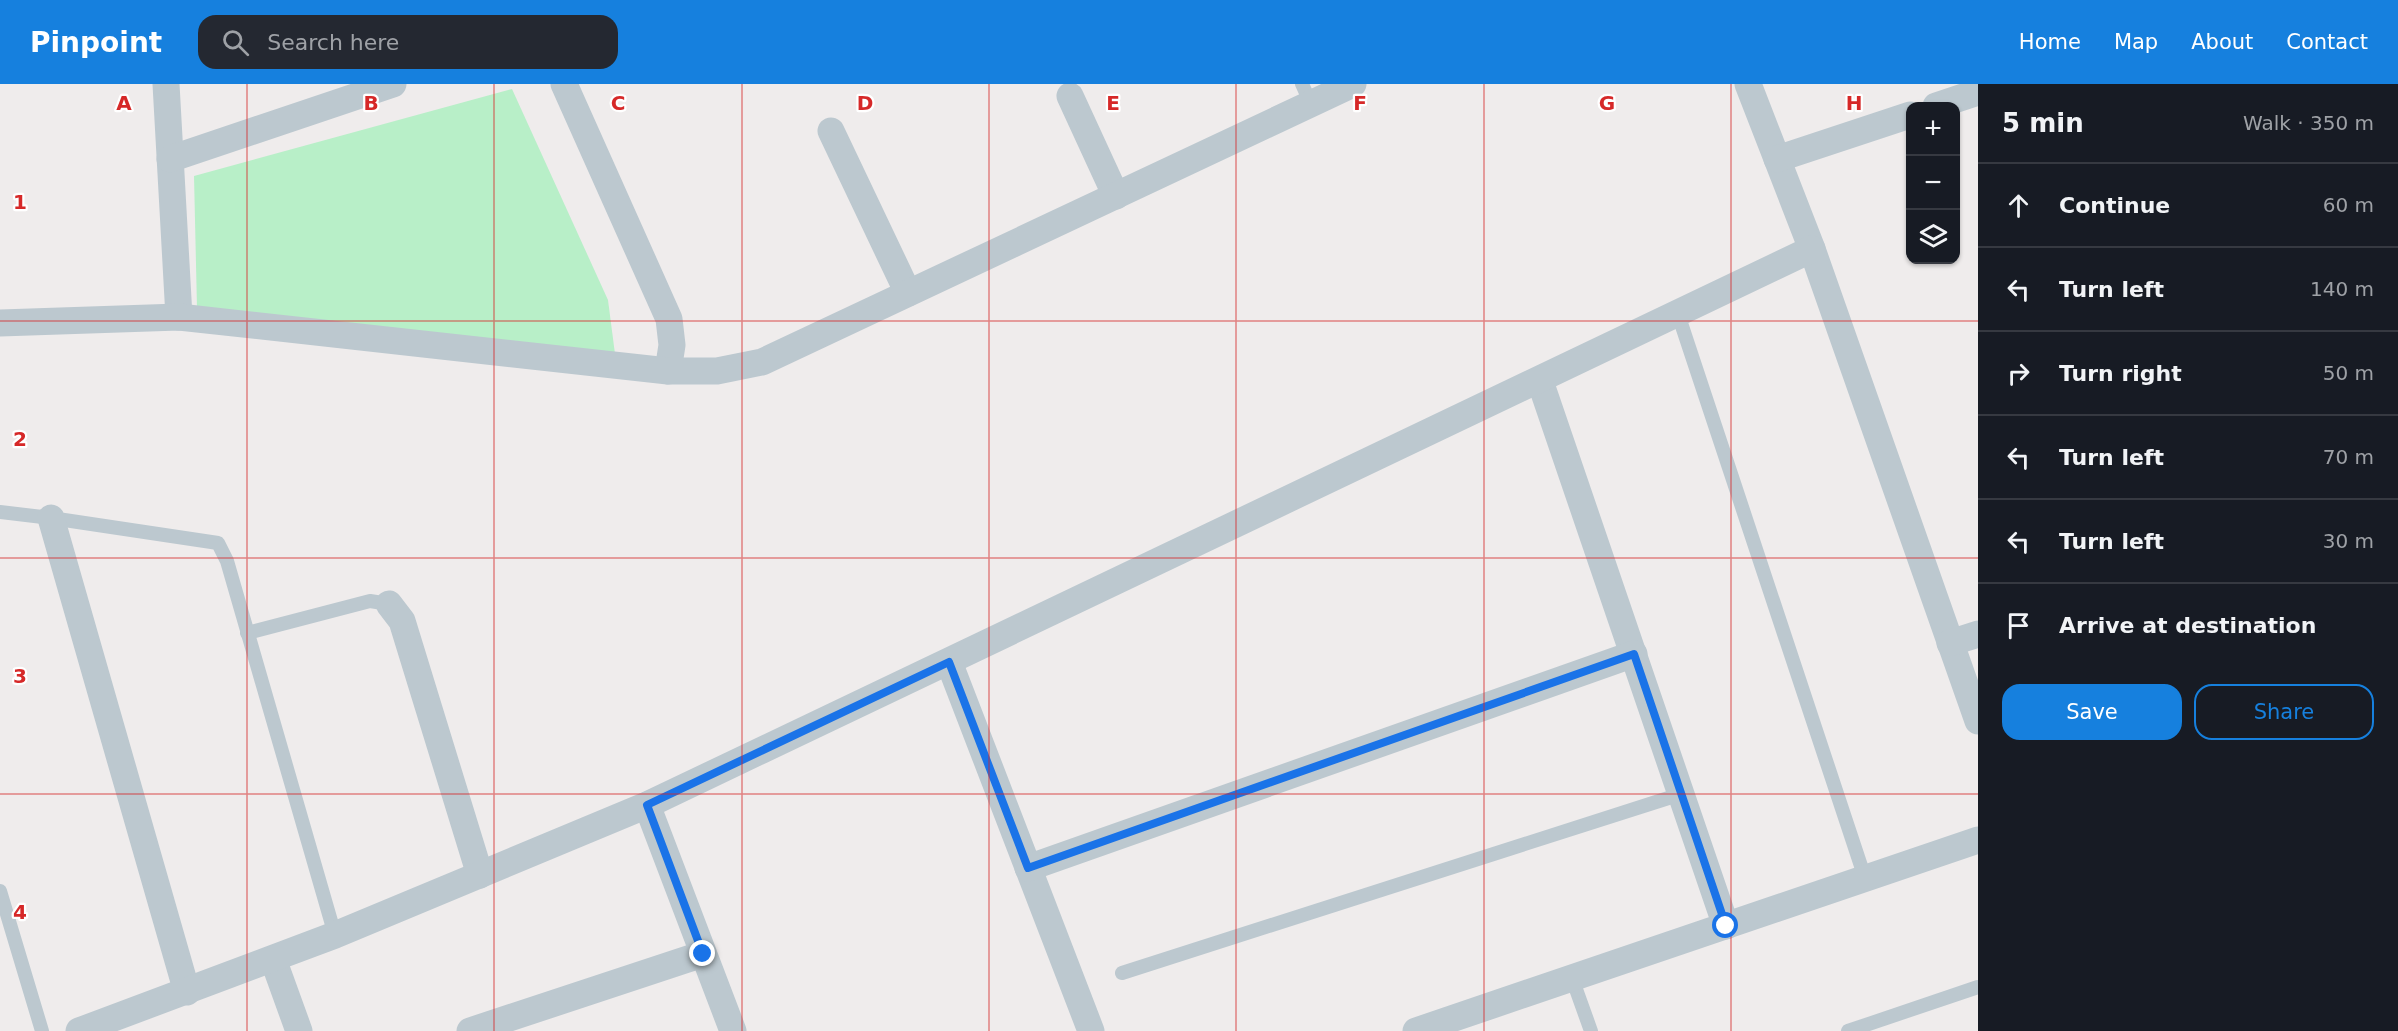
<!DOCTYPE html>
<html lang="en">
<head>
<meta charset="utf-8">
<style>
  body { margin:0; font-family:"DejaVu Sans",sans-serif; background:#242831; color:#f1f3f6 }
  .controls { position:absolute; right:18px; top:18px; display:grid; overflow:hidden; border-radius:12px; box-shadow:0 2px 4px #0004 }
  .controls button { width:54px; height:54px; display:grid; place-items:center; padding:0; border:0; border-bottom:2px solid #363941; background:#171b24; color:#f1f3f6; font:30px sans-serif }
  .stop { position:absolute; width:18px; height:18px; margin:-14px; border:4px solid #1a73e8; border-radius:50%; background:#fff }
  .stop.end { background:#1a73e8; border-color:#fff; box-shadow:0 2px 6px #0008 }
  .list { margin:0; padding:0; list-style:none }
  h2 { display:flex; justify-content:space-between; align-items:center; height:78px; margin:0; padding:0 24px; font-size:26px }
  h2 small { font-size:20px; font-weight:400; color:#9ea1a6 }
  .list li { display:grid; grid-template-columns:39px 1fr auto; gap:18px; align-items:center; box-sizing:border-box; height:84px; padding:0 24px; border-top:2px solid #363941 }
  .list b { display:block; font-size:22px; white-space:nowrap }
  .list em { font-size:20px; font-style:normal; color:#9ea1a6 }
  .actions { display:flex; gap:12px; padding:18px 24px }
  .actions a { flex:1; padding:14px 0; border:2px solid #1680de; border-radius:18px; text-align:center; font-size:21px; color:#1680de }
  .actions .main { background:#1680de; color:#fff }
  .icon { flex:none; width:33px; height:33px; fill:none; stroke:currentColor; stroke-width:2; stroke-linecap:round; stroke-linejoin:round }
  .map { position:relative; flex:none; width:1978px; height:947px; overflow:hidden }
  header { display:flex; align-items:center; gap:36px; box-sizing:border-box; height:84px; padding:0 30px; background:#1680de; color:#fff }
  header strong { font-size:28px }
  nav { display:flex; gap:33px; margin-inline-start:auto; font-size:21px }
  .search { width:420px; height:54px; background:#242831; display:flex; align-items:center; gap:15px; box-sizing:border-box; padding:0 21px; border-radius:18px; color:#9ea1a6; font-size:22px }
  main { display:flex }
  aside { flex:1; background:#171b24 }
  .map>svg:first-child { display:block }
  .green { fill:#b8efc8 }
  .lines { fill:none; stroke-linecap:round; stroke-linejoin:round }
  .lane { stroke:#bcc8cf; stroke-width:14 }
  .street { stroke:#bcc8cf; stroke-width:27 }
  .route { stroke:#1a73e8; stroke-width:8 }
  .grid { fill:none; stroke:#d62828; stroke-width:1.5; stroke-opacity:0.55 }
  .grid-label { font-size:20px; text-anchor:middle; font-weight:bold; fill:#d62828; stroke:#fff; stroke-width:4.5; stroke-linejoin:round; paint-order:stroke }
</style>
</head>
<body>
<header>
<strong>Pinpoint</strong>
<div class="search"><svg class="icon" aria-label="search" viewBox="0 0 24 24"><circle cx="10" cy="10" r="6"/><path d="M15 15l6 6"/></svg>Search here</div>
<nav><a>Home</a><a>Map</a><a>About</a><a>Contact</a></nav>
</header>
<main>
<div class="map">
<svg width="1978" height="947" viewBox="0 0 1978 947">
  <rect width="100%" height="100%" fill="#efecec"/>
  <polygon class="green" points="512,5 608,216 615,270 197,224 194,92"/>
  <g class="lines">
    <g class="lane">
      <polyline points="1302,0 1311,20"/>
      <polyline points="1678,230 1865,794"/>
      <polyline points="0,428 51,434 218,459 227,477 335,851"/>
      <polyline points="247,549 370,517 389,520"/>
      <polyline points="0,807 42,947"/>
      <polyline points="1122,889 1681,710"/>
      <polyline points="1572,894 1591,947"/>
      <polyline points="1848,947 1978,903"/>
    </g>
    <g class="street">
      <polyline points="166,0 179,233"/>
      <polyline points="564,0 669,235 672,261 668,287"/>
      <polyline points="1748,0 1812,165 1978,637"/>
      <polyline points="1070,12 1116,112"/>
      <polyline points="1936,22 1978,8"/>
      <polyline points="831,47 908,209"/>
      <polyline points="170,75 393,0"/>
      <polyline points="1777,75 1910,31"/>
      <polyline points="0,239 179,233 668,287 717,287 762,278 1353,0"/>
      <polyline points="1540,297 1726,842"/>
      <polyline points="51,434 187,908"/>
      <polyline points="389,520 402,537 480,791"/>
      <polyline points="1950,559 1978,550"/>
      <polyline points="949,578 1091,947"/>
      <polyline points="647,721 733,947"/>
      <polyline points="1028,784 1634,570"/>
      <polyline points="273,875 299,947"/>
      <polyline points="79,947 335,851 647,721 1812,165"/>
      <polyline points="470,947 703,870"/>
      <polyline points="1416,947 1978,756"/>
    </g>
  </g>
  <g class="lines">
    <polyline class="route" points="703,870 647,721 949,578 1028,784 1634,570 1726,842"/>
  </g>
  <path class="grid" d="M247,0V947M494,0V947M742,0V947M989,0V947M1236,0V947M1484,0V947M1731,0V947M0,237H1978M0,474H1978M0,710H1978"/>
  <g class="grid-label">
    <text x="124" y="26">A</text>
    <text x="371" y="26">B</text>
    <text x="618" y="26">C</text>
    <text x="865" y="26">D</text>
    <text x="1113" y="26">E</text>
    <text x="1360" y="26">F</text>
    <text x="1607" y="26">G</text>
    <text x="1854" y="26">H</text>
    <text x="20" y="125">1</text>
    <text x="20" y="362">2</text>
    <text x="20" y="599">3</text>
    <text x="20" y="835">4</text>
  </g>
</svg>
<div class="controls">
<button>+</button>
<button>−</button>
<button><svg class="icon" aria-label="layers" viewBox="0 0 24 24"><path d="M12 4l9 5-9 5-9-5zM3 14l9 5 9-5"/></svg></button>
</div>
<div class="stop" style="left:1726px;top:842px"></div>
<div class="stop end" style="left:703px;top:870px"></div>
</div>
<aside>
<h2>5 min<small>Walk · 350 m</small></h2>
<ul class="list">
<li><svg class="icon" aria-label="ahead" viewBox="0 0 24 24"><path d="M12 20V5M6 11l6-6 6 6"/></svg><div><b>Continue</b></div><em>60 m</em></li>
<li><svg class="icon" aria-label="left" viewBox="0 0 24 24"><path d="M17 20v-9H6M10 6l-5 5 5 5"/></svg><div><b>Turn left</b></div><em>140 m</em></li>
<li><svg class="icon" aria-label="right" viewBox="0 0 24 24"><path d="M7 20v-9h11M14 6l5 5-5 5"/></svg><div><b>Turn right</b></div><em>50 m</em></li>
<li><svg class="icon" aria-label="left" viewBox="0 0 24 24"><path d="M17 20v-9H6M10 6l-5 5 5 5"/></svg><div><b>Turn left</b></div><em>70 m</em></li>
<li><svg class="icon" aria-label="left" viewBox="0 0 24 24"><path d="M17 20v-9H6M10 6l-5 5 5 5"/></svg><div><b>Turn left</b></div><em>30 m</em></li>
<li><svg class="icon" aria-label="arrive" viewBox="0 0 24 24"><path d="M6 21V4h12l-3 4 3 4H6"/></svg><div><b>Arrive at destination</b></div></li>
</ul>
<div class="actions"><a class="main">Save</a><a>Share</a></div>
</aside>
</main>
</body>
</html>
